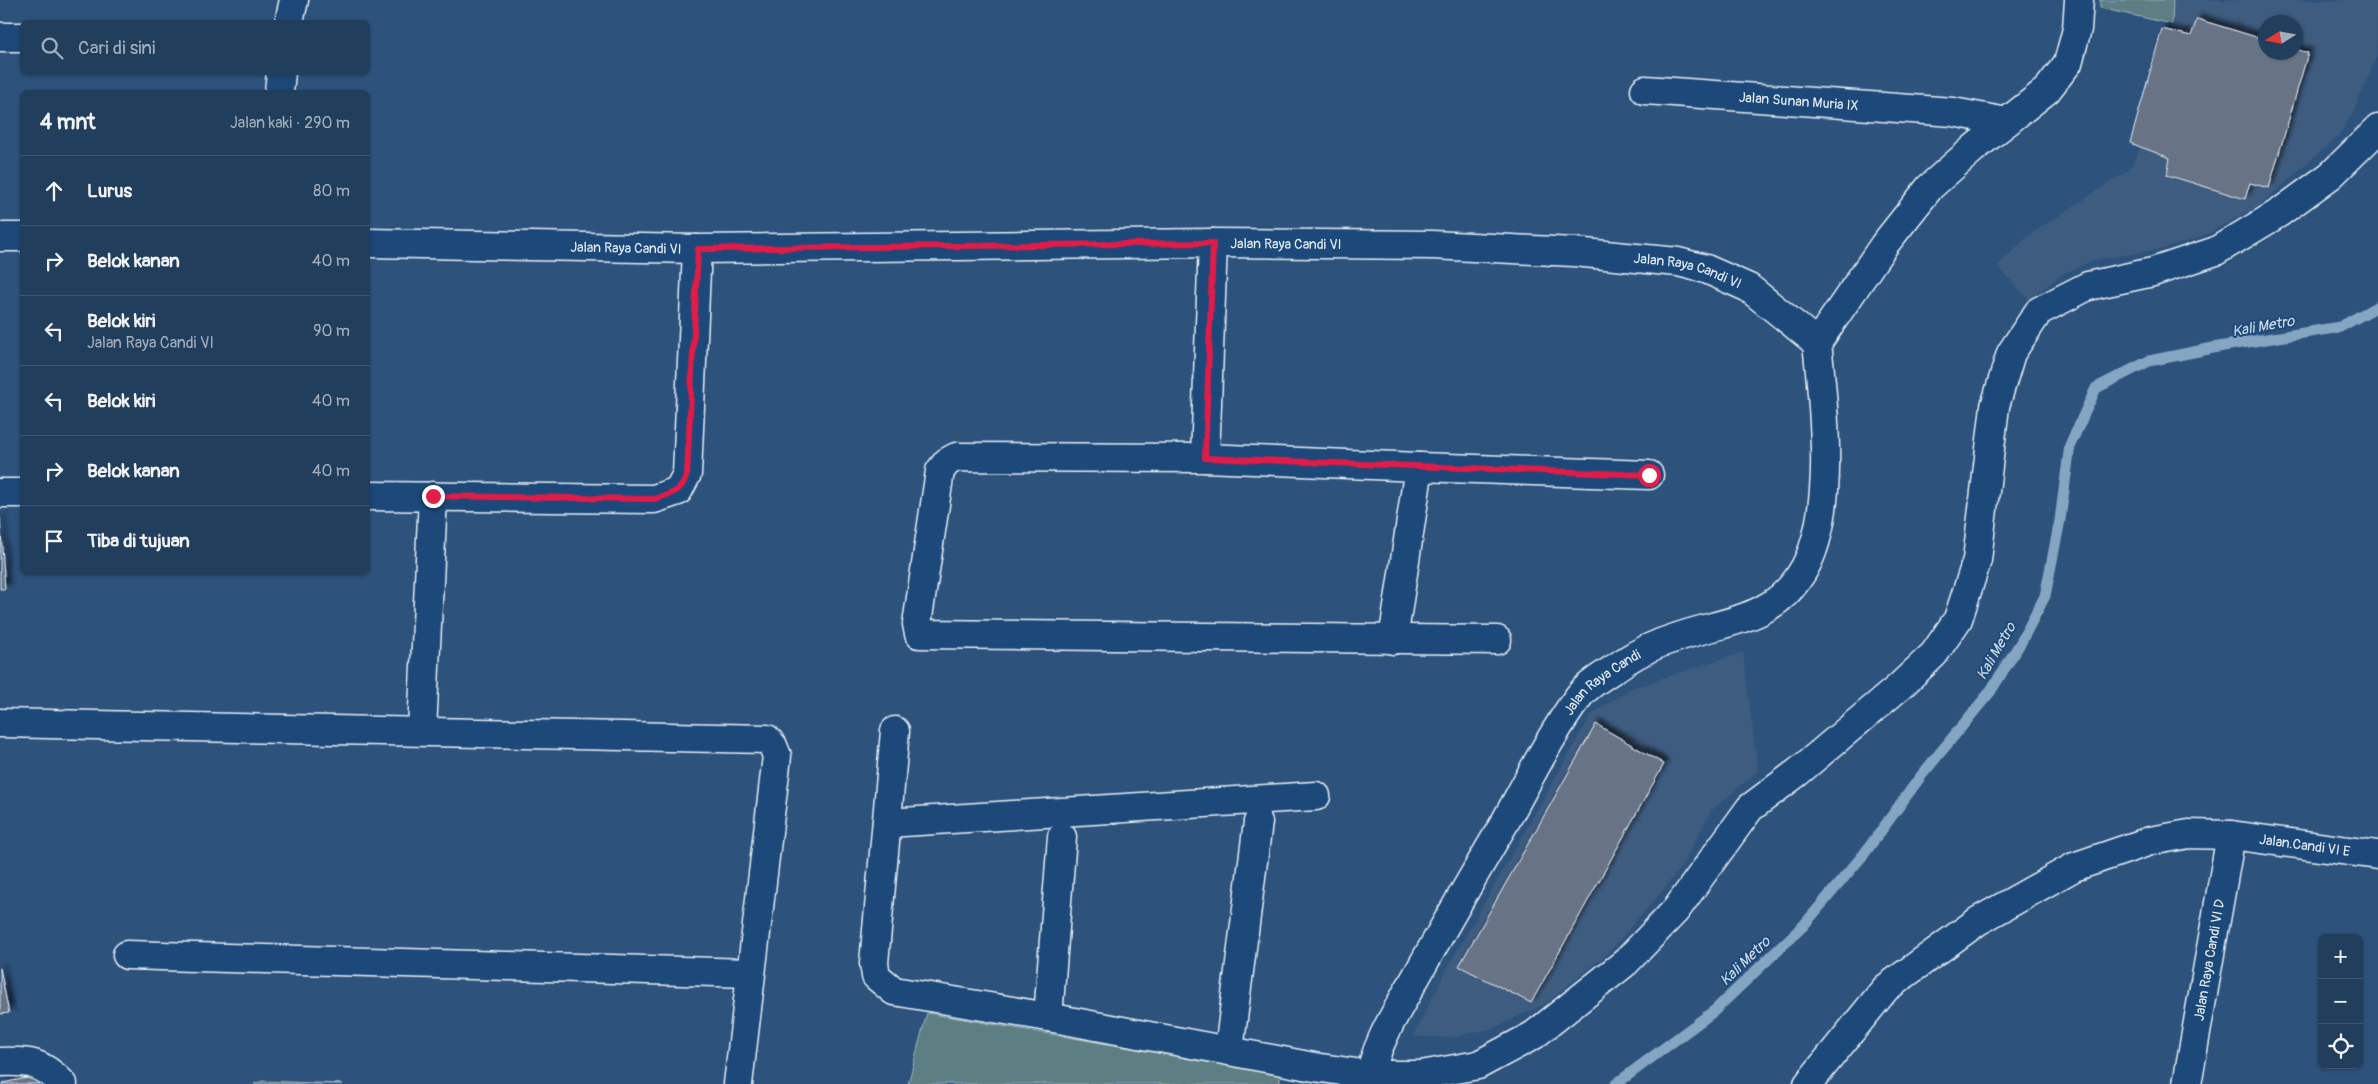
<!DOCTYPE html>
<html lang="id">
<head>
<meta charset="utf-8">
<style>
  body { margin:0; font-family:Pangolin,sans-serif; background:#2a4563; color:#f1f3f6 }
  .controls { position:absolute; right:15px; bottom:15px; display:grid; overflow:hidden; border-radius:8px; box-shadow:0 1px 4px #0004 }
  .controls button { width:45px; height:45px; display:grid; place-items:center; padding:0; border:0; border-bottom:1px solid #3f5772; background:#223e5d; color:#f1f3f6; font:25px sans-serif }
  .compass { position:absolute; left:2258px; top:15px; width:45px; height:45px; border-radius:50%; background:#223e5d; box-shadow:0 1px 4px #0004; rotate:259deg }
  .stop { position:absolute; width:15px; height:15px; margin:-11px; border:4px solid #e11d48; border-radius:50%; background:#fff }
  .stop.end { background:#e11d48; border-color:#fff; box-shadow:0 1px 5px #0008 }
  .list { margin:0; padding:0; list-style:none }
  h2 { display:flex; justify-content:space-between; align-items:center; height:65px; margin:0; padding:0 20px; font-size:21px }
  h2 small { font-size:16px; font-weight:400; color:#a2aebc }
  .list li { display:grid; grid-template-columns:32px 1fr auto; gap:15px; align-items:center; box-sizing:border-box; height:70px; padding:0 20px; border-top:1px solid #3f5772 }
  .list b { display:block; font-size:19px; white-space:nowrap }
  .list p { margin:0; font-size:16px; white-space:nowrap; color:#a2aebc }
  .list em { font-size:16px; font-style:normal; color:#a2aebc }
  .icon { flex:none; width:28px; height:28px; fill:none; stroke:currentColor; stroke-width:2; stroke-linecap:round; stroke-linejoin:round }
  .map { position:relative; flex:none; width:2378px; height:1084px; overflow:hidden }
  .search { position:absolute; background:#223e5d; box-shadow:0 1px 4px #0004; left:20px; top:20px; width:350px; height:55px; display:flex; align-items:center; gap:12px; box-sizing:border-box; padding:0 18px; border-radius:8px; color:#a2aebc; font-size:19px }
  .panel { position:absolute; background:#223e5d; box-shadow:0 1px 4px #0004; left:20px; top:90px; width:350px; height:485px; border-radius:8px }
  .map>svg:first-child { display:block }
  .built { fill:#3e5c7f; fill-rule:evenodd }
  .green { fill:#5d7e82; stroke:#a2b8bd }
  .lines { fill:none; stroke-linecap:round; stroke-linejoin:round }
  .stream { stroke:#84a6c2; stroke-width:11 }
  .building { fill:#677386; stroke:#e8f1f8; filter:url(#shadow) }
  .minor-casing { stroke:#e8f1f8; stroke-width:31 }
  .minor { stroke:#1f4a7a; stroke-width:28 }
  .route { stroke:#e11d48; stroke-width:6 }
  .labels { text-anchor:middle; stroke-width:4; stroke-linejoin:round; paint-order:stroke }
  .street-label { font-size:14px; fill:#e8f1f8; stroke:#1f4a7a }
  .water-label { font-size:15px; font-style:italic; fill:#cfdeea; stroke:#1f4a7a }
</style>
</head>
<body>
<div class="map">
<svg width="2378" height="1084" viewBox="0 0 2378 1084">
  <defs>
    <filter id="shadow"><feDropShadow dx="4.5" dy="-4.5" stdDeviation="2.5" flood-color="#0009"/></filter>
  </defs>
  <rect width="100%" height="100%" fill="#2d527c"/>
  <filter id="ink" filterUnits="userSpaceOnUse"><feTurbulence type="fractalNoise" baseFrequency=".02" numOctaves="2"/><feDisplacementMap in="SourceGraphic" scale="10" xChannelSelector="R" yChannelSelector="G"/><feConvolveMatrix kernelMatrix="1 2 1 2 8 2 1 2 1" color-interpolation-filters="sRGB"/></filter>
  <g filter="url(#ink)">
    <g class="built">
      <path d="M2173,0H2378L2377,56L2353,113L2338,136L2259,206L2203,236L2162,249L2094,260L2059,276L2029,300L1997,266L2029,235L2129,170L2141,147L2172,24ZM2266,22H2296V52H2266Z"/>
      <polygon points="1743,652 1758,771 1711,811 1682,866 1660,894 1606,955 1545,1004 1494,1028 1451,1038 1413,1036 1444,974 1591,715 1629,689"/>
    </g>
    <g class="green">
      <polygon points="2100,0 2173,0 2172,24 2100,8"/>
      <polygon points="927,1013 1281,1074 1279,1084 908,1084"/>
      <polygon points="263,1081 343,1084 254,1084"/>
    </g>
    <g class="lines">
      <polyline class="stream" points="1616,1084 1714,1011 1804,925 1864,854 1921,776 1990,692 2021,642 2045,596 2060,520 2070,445 2096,388 2149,361 2218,347 2340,327 2378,306"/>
    </g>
    <g class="building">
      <polygon points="2197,19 2266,40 2266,52 2296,52 2296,49 2308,53 2269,188 2250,183 2245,199 2167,175 2170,158 2130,143 2162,29 2191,36"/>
      <polygon points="0,518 5,589 0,589"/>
      <polygon points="1596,724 1664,764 1531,1003 1459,966"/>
      <polygon points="0,968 9,1013 0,1014"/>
      <polygon points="37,1076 39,1084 2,1084 2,1083"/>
    </g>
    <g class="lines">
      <defs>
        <g id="minor">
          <polyline points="289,22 294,0"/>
          <polyline points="0,37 22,37"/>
          <path id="s1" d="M1645,90L1953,112L2007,122"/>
          <polyline points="279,92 281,72"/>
          <polyline points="0,237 22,237"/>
          <path id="s2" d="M368,243L697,249L1213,243L1432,245L1574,252L1678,262L1706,269L1749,288L1817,343"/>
          <polyline points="1213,243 1205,458 956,457 947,462 940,471 917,624 919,634 1497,640"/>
          <polyline points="1817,343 1884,245 1930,187 1974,148 2047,90 2068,63 2077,29 2079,0"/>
          <polyline points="1205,458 1419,467 1393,640"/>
          <polyline points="1419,467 1649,475"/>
          <polyline points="0,493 22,493"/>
          <polyline points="368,496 654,499 678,491 687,474 697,249"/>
          <polyline points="0,723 767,739 773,746 777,756 738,1084"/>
          <polyline points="422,731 433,496"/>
          <polyline points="895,731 874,963 876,976 894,991 1048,1017 1314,1067 1370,1075 1421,1075 1478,1065 1534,1035 1626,962 1676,910 1750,808 1798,772 1899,687 1934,654 1958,619 1977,560 1995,406 2011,353 2039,311 2088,286 2153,272 2216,251 2279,213 2331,175 2378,129"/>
          <polyline points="887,823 1316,796"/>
          <polyline points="127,955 750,973"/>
          <polyline points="1048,1017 1062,837"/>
          <polyline points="1229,1050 1258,822"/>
          <path d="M0,1062C31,1061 41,1062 63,1084"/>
          <path id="s3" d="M1369,1084C1373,1047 1398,1009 1416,977C1445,925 1475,873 1505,822C1528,781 1551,734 1579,696C1589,683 1610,672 1624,662C1638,653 1658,643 1675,638C1722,621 1771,622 1801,574C1837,519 1824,407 1817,343"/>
          <path id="s4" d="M1808,1084L1886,988L1978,921L2074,867L2150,841L2189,834L2231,835L2378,855"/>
          <path id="s5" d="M2187,1084L2231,835"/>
        </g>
      </defs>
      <use href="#minor" class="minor-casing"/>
      <use href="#minor" class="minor"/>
    </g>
  </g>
  <g class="lines" filter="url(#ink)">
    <path class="route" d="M433,496L654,499C671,494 682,492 687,474L698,249L1213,243L1205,458L1649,475"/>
  </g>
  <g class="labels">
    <g class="street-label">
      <text dy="5" stroke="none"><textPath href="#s1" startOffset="154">Jalan Sunan Muria IX</textPath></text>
      <text dy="5" stroke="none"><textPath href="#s2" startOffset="918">Jalan Raya Candi VI</textPath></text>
      <text dy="5" stroke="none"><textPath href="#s2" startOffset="258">Jalan Raya Candi VI</textPath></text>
      <text dy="5" stroke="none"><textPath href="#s2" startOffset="1322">Jalan Raya Candi VI</textPath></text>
      <text dy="5" stroke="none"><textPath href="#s3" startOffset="469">Jalan Raya Candi</textPath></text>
      <text dy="5" stroke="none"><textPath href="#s4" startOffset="584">Jalan.Candi VI E</textPath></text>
      <text dy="5" stroke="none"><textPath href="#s5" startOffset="126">Jalan Raya Candi VI D</textPath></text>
    </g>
    <g class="water-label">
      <text transform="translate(2263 326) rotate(-10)" y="5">Kali Metro</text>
      <text transform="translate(1996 651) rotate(-60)" y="5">Kali Metro</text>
      <text transform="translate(1745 961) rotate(-44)" y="5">Kali Metro</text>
    </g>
  </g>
</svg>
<div class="controls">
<button>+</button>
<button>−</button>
<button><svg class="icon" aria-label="locate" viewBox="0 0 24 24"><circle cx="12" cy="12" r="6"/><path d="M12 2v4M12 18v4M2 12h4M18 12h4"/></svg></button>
</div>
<svg class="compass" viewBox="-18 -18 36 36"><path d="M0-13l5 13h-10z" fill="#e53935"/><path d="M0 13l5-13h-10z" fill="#a2aebc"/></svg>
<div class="stop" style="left:1649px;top:475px"></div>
<div class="stop end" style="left:433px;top:496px"></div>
<div class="search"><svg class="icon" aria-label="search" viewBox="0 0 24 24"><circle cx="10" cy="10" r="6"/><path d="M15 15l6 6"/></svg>Cari di sini</div>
<section class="panel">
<h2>4 mnt<small>Jalan kaki · 290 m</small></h2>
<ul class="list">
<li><svg class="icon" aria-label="ahead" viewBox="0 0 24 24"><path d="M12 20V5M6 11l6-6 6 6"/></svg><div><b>Lurus</b></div><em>80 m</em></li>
<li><svg class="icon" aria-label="right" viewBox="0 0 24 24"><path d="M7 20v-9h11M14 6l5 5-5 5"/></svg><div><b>Belok kanan</b></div><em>40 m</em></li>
<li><svg class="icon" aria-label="left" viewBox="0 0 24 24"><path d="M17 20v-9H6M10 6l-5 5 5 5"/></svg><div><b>Belok kiri</b><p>Jalan Raya Candi VI</p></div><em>90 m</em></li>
<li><svg class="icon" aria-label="left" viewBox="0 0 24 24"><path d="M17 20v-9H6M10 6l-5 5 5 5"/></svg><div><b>Belok kiri</b></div><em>40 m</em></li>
<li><svg class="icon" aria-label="right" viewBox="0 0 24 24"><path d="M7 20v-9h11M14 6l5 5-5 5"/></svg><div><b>Belok kanan</b></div><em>40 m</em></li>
<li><svg class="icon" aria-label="arrive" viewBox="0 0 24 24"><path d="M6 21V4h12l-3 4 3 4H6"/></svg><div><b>Tiba di tujuan</b></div></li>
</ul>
</section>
</div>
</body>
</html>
